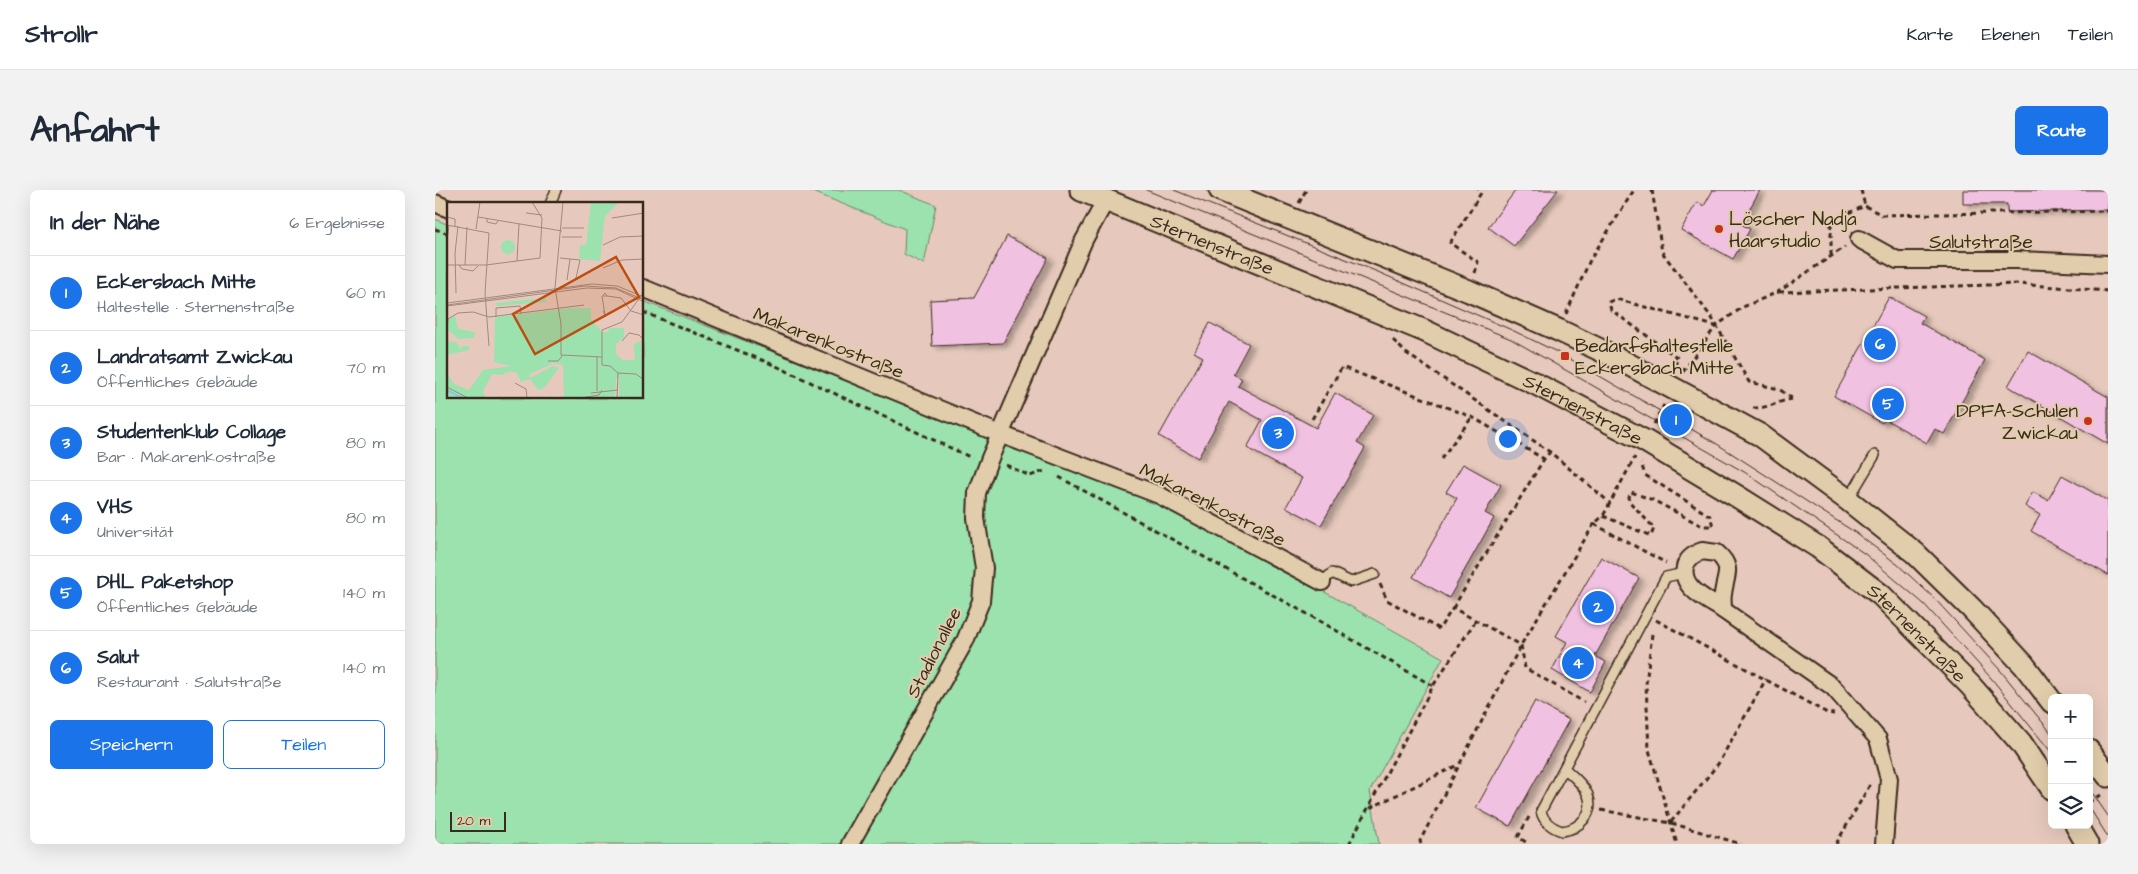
<!DOCTYPE html>
<html lang="de">
<head>
<meta charset="utf-8">
<style>
  body { margin:0; font-family:"Architects Daughter",sans-serif; background:#f2f2f3; color:#1f2937 }
  .controls { position:absolute; right:15px; bottom:15px; display:grid; overflow:hidden; border-radius:8px; box-shadow:0 5px 20px #0002 }
  .controls button { width:45px; height:45px; display:grid; place-items:center; padding:0; border:0; border-bottom:1px solid #e0e1e3; background:#fff; color:#1f2937; font:25px sans-serif }
  .scale { position:absolute; left:15px; bottom:12px; width:56px; box-sizing:border-box; padding-left:5px; border:2px solid #3b2a1e; border-top:0; font-size:14px; line-height:18px; white-space:nowrap; color:#3b2a1e; -webkit-text-stroke:4px #e1cdab; paint-order:stroke }
  .you { position:absolute; left:1072px; top:248px; width:18px; height:18px; margin:-12px; border:4px solid #fff; border-radius:50%; background:#1a73e8; box-shadow:0 0 0 8px #1a73e833 }
  .badge { display:grid; place-items:center; width:32px; height:32px; border-radius:50%; background:#1a73e8; color:#fff; font-size:16px; font-weight:700 }
  .pin { position:absolute; translate:-50% -50%; border:2px solid #fff; box-shadow:0 1px 5px #0006 }
  .list { margin:0; padding:0; list-style:none }
  h2 { display:flex; justify-content:space-between; align-items:center; height:65px; margin:0; padding:0 20px; font-size:21px }
  h2 small { font-size:16px; font-weight:400; color:#747a83 }
  .list li { display:grid; grid-template-columns:32px 1fr auto; gap:15px; align-items:center; box-sizing:border-box; height:75px; padding:0 20px; border-top:1px solid #e0e1e3 }
  .list b { display:block; font-size:19px; white-space:nowrap }
  .list p { margin:0; font-size:16px; white-space:nowrap; color:#747a83 }
  .list em { font-size:16px; font-style:normal; color:#747a83 }
  .actions { display:flex; gap:10px; padding:15px 20px }
  .actions a { flex:1; padding:11px 0; border:1px solid #1a73e8; border-radius:8px; text-align:center; font-size:18px; color:#1a73e8 }
  .actions .main { background:#1a73e8; color:#fff }
  .icon { flex:none; width:28px; height:28px; fill:none; stroke:currentColor; stroke-width:2; stroke-linecap:round; stroke-linejoin:round }
  .map { position:relative; flex:none; width:1673px; height:654px; overflow:hidden; border-radius:8px }
  header { display:flex; align-items:center; gap:30px; box-sizing:border-box; height:70px; padding:0 25px; background:#fff; border-bottom:1px solid #e0e1e3 }
  header strong { font-size:24px }
  nav { display:flex; gap:28px; margin-inline-start:auto; font-size:18px }
  .intro { display:flex; align-items:center; justify-content:space-between; box-sizing:border-box; height:120px; padding:0 30px }
  h1 { margin:0; font-size:35px }
  .button { padding:12px 22px; border-radius:8px; background:#1a73e8; color:#fff; font-size:18px; font-weight:700 }
  main { display:flex; gap:30px; padding:0 30px }
  aside { flex:1; background:#fff; border-radius:8px; box-shadow:0 5px 20px #0002 }
  .map>svg:first-child { display:block }
  .green { fill:#9be2af; stroke:#6b8666 }
  .building { fill:#f1c1e2; stroke:#3b2a1e; filter:url(#shadow) }
  .lines { fill:none; stroke-linecap:round; stroke-linejoin:round }
  .service-casing { stroke:#3b2a1e; stroke-width:12 }
  .minor-casing { stroke:#3b2a1e; stroke-width:20 }
  .tertiary-casing { stroke:#3b2a1e; stroke-width:25 }
  .path { stroke:#3b2a1e; stroke-width:3; stroke-dasharray:5 4; stroke-linecap:butt }
  .service { stroke:#e1cdab; stroke-width:9 }
  .minor { stroke:#e1cdab; stroke-width:16 }
  .tertiary { stroke:#e1cdab; stroke-width:21 }
  .tram { stroke:#3b2a1e; stroke-width:1 }
  .poi-dot { fill:#c8321e; stroke:#e1cdab; stroke-width:2 }
  .labels { text-anchor:middle; stroke-width:4; stroke-linejoin:round; paint-order:stroke }
  .poi-label { font-size:19px; fill:#3b2a1e; stroke:#e1cdab; text-anchor:start }
  .street-label { font-size:19px; fill:#3b2a1e; stroke:#e1cdab }
  .inset-river { fill:none; stroke:#8ac5e9; stroke-width:2.5 }
  .inset-road { fill:none; stroke:#a2897d; stroke-width:1 }
  .view { fill:#bd4d10; fill-opacity:0.15; stroke:#bd4d10; stroke-width:2.5 }
  .inset-edge { fill:none; stroke:#3b2a1e; stroke-width:2.5 }
</style>
</head>
<body>
<header>
<strong>Strollr</strong>
<nav><a>Karte</a><a>Ebenen</a><a>Teilen</a></nav>
</header>
<div class="intro"><h1>Anfahrt</h1><a class="button">Route</a></div>
<main>
<aside>
<h2>In der Nähe<small>6 Ergebnisse</small></h2>
<ul class="list">
<li><span class="badge">1</span><div><b>Eckersbach Mitte</b><p>Haltestelle · Sternenstraße</p></div><em>60 m</em></li>
<li><span class="badge">2</span><div><b>Landratsamt Zwickau</b><p>Öffentliches Gebäude</p></div><em>70 m</em></li>
<li><span class="badge">3</span><div><b>Studentenklub Collage</b><p>Bar · Makarenkostraße</p></div><em>80 m</em></li>
<li><span class="badge">4</span><div><b>VHS</b><p>Universität</p></div><em>80 m</em></li>
<li><span class="badge">5</span><div><b>DHL Paketshop</b><p>Öffentliches Gebäude</p></div><em>140 m</em></li>
<li><span class="badge">6</span><div><b>Salut</b><p>Restaurant · Salutstraße</p></div><em>140 m</em></li>
</ul>
<div class="actions"><a class="main">Speichern</a><a>Teilen</a></div>
</aside>
<div class="map">
<svg width="1673" height="654" viewBox="0 0 1673 654">
  <defs>
    <filter id="shadow"><feDropShadow dx="5.5" dy="3" stdDeviation="2.5" flood-color="#0004"/></filter>
  </defs>
  <rect width="100%" height="100%" fill="#e6c9bc"/>
  <filter id="ink" filterUnits="userSpaceOnUse"><feTurbulence type="fractalNoise" baseFrequency=".02" numOctaves="2"/><feDisplacementMap in="SourceGraphic" scale="10" xChannelSelector="R" yChannelSelector="G"/><feConvolveMatrix kernelMatrix="1 2 1 2 8 2 1 2 1" color-interpolation-filters="sRGB"/></filter>
  <g filter="url(#ink)">
    <g class="green">
      <polygon points="373,0 464,0 501,15 489,74 469,64 470,39"/>
      <polygon points="0,29 14,35 14,208 208,208 208,111 744,321 1008,468 935,601 944,654 0,654"/>
    </g>
    <g class="building">
      <polygon points="1081,0 1123,0 1079,56 1053,37"/>
      <polygon points="1278,0 1325,0 1306,34 1315,39 1298,69 1246,40 1262,12 1269,16"/>
      <polygon points="1528,0 1673,0 1673,20 1572,22 1572,14 1528,14"/>
      <polygon points="572,46 613,68 568,153 497,156 495,110 539,108"/>
      <polygon points="1454,107 1489,126 1485,133 1550,170 1509,244 1500,239 1492,253 1450,229 1447,233 1399,206"/>
      <polygon points="775,133 814,154 798,184 807,189 803,196 881,238 900,203 938,225 922,253 930,258 886,335 851,317 867,288 812,258 827,230 794,212 763,268 724,246 768,167 759,162"/>
      <polygon points="1593,161 1673,207 1673,254 1573,196"/>
      <polygon points="1028,274 1066,295 1050,323 1059,328 1014,408 978,387 1022,308 1011,302"/>
      <polygon points="1627,285 1673,311 1673,385 1596,341 1605,325 1590,316 1598,302 1613,310"/>
      <polygon points="1166,367 1204,388 1160,466 1171,472 1155,502 1117,480 1132,452 1121,446"/>
      <polygon points="1100,511 1134,530 1075,636 1041,618"/>
    </g>
    <g class="lines">
      <defs>
        <g id="service">
          <polyline points="115,14 121,0"/>
          <polyline points="1413,310 1440,265"/>
          <polyline points="887,392 897,383 916,392 940,384"/>
          <path d="M1129,578C1137,585 1149,595 1153,605C1160,623 1145,639 1127,641C1117,638 1108,631 1106,621L1231,387L1249,383"/>
        </g>
        <g id="minor">
          <polyline points="0,13 14,19"/>
          <polyline points="1424,49 1462,70 1583,70 1673,74"/>
          <polyline points="208,98 565,244 724,305 887,392"/>
          <path d="M1267,361L1282,363C1299,378 1290,386 1288,404C1287,409 1288,415 1288,420C1273,410 1245,398 1250,377C1252,368 1259,364 1267,361Z"/>
          <polyline points="1288,420 1398,497 1443,549 1454,589 1449,654"/>
          <polyline points="415,654 530,451 546,411 549,378 541,328 542,303 555,268 649,50 671,10"/>
        </g>
        <g id="tertiary">
          <path id="s1" d="M646,0L990,141L1099,193L1210,251L1300,305L1383,357L1446,405L1535,495L1586,553L1617,599"/>
          <polyline points="785,0 1034,101 1123,140 1180,167 1325,245 1413,310 1480,363 1537,419 1589,475 1617,512"/>
          <polyline points="1654,561 1673,586"/>
          <polyline points="1641,635 1652,654"/>
        </g>
      </defs>
      <use href="#service" class="service-casing"/>
      <use href="#minor" class="minor-casing"/>
      <use href="#tertiary" class="tertiary-casing"/>
      <g class="path">
        <polyline points="1217,0 1227,62 1277,128 1314,192 1344,199 1358,209"/>
        <polyline points="1426,0 1430,16"/>
        <polyline points="864,13 871,0"/>
        <polyline points="0,39 14,44"/>
        <polyline points="1396,65 1396,30 1430,16 1447,25 1673,21"/>
        <polyline points="1040,83 1043,72 1015,53 1046,3 1043,0"/>
        <polyline points="1344,102 1583,94 1673,101"/>
        <polyline points="208,122 339,175 537,268"/>
        <polyline points="1131,124 1155,70 1199,0"/>
        <polyline points="958,150 971,163 1115,262 1175,313"/>
        <polyline points="1249,179 1240,175 1243,168 1176,120 1174,112 1181,109 1280,136"/>
        <polyline points="1248,182 1281,136 1308,117 1343,102 1410,57"/>
        <path d="M1318,218C1336,218 1340,212 1357,209"/>
        <polyline points="877,229 907,177 1037,227 1109,269"/>
        <polyline points="1219,234 1229,215"/>
        <polyline points="1006,269 1037,227"/>
        <polyline points="571,275 595,286 612,280"/>
        <polyline points="624,287 876,426 998,496"/>
        <polyline points="1168,326 1216,346 1219,338 1193,310 1196,302 1218,310 1267,336 1278,336 1275,326 1210,285 1206,273"/>
        <polyline points="1159,334 1231,373"/>
        <polyline points="945,394 952,410 1004,439 1018,418 1086,455 1090,478 1149,512"/>
        <polyline points="1018,418 1109,269 1115,262"/>
        <polyline points="1221,430 1392,523 1399,524"/>
        <polyline points="1217,444 1211,494 1214,560 1242,654"/>
        <polyline points="1654,612 1666,605"/>
        <polyline points="935,618 1023,575"/>
        <polyline points="1166,620 1236,633 1306,654"/>
        <polyline points="1094,627 1083,647 1094,654"/>
        <polyline points="1236,632 1283,574 1331,489"/>
        <polyline points="914,654 998,496 1041,430"/>
        <polyline points="986,654 985,651 1086,455 1159,334 1168,326 1200,267"/>
        <polyline points="1401,654 1436,593"/>
      </g>
      <use href="#service" class="service"/>
      <use href="#minor" class="minor"/>
      <use href="#tertiary" class="tertiary"/>
      <g class="tram">
        <polyline points="711,0 1076,149 1311,283 1430,364 1489,414 1556,488 1617,563"/>
        <polyline points="739,0 943,82 1079,141 1130,166 1282,254 1421,343 1462,374 1499,408 1565,480 1617,544"/>
        <polyline points="1654,598 1673,626"/>
        <polyline points="1654,617 1673,647"/>
      </g>
    </g>
  </g>
  <g class="poi-dot">
    <circle cx="1284" cy="39" r="5"/>
    <rect x="1125" y="161" width="10" height="10" rx="2.5"/>
    <circle cx="1653" cy="231" r="5"/>
  </g>
  <g class="labels">
    <g class="poi-label">
      <text x="1294" y="35">Löscher Nadja<tspan x="1294" dy="22">Haarstudio</tspan></text>
      <text x="1140" y="162">Bedarfshaltestelle<tspan x="1140" dy="22">Eckersbach Mitte</tspan></text>
      <text x="1643" y="227" text-anchor="end">DPFA-Schulen<tspan x="1643" dy="22">Zwickau</tspan></text>
    </g>
    <g class="street-label">
      <text x="1546" y="58">Salutstraße</text>
      <text dy="7" stroke="none"><textPath href="#s1" startOffset="142">Sternenstraße</textPath></text>
      <text transform="translate(394 152) rotate(22)" y="7">Makarenkostraße</text>
      <text dy="7" stroke="none"><textPath href="#s1" startOffset="548">Sternenstraße</textPath></text>
      <text transform="translate(778 314) rotate(27)" y="7">Makarenkostraße</text>
      <text dy="7" stroke="none"><textPath href="#s1" startOffset="952">Sternenstraße</textPath></text>
      <text transform="translate(498 462) rotate(-63)" y="7">Stadionallee</text>
    </g>
  </g>
  <g transform="translate(12 12)">
    <rect width="196" height="196" fill="#e6c9bc"/>
    <path d="M144,0H172L158,14L153,59L132,57L133,43H139ZM54 45a7 7 0 1 1 14 0a7 7 0 1 1-14 0ZM98,96L99,100L50,104L49,101ZM123,106H144V117L155,130H161L162,126H177V135L169,142V152L175,158H188L187,142L194,139L196,196H172V175L169,177L168,196H117L116,163L107,161L82,172L83,176L106,164L112,166L97,186L91,188L83,177L74,180L69,170H59L56,173L45,172L36,189L38,196H0V171L7,182L22,188L36,168L64,164L47,160L48,115ZM8,113L11,127L28,130L27,136L11,137L0,127V119ZM0,139L9,140L14,148V144H22V148L0,153Z" fill="#9be2af"/>
    <path class="inset-river" d="M0,188L15,196"/>
    <path class="inset-road" d="M116,0L108,86L114,122V153L155,155M79,11L95,13M0,15L8,17V24M31,15L115,29M165,16L197,11M40,17V20L49,22L51,19M0,23L42,31L38,91L42,144M115,26H137M29,27L33,0M115,35H135M0,39L2,23M156,43L173,35L197,34M113,56L133,58L129,76M70,59L72,22M0,63H39L93,56L95,16L85,0M12,63L15,67L26,69L31,64M18,63L20,25M156,66L175,58L197,57M120,78L123,57M197,90L175,120L155,128V163L163,164L171,171L189,172L197,178M9,91L8,51L11,24M160,94L174,96L184,109L197,113M0,101L145,82L170,84L197,95M0,103L138,84L169,86L197,98M0,104L140,86L169,87L197,100M156,109L158,113L155,94H160L158,91L156,93M49,115V106L73,104L74,112M0,126L1,117L11,111L26,110L42,115L137,103M175,139L182,131L192,133L197,138M101,159H111L115,154M68,181L79,187L80,196M0,185L21,196M150,189V155M144,191L171,188M133,196L152,193L155,188M170,196L171,171"/>
    <path class="view" d="M169,55L192,95L88,152L66,112Z"/>
    <rect width="196" height="196" class="inset-edge"/>
  </g>
</svg>
<div class="controls">
<button>+</button>
<button>−</button>
<button><svg class="icon" aria-label="layers" viewBox="0 0 24 24"><path d="M12 4l9 5-9 5-9-5zM3 14l9 5 9-5"/></svg></button>
</div>
<div class="scale">20 m</div>
<div class="you"></div>
<div class="pin badge" style="left:1241px;top:230px">1</div>
<div class="pin badge" style="left:1163px;top:417px">2</div>
<div class="pin badge" style="left:843px;top:243px">3</div>
<div class="pin badge" style="left:1143px;top:473px">4</div>
<div class="pin badge" style="left:1453px;top:214px">5</div>
<div class="pin badge" style="left:1445px;top:154px">6</div>
</div>
</main>
</body>
</html>
